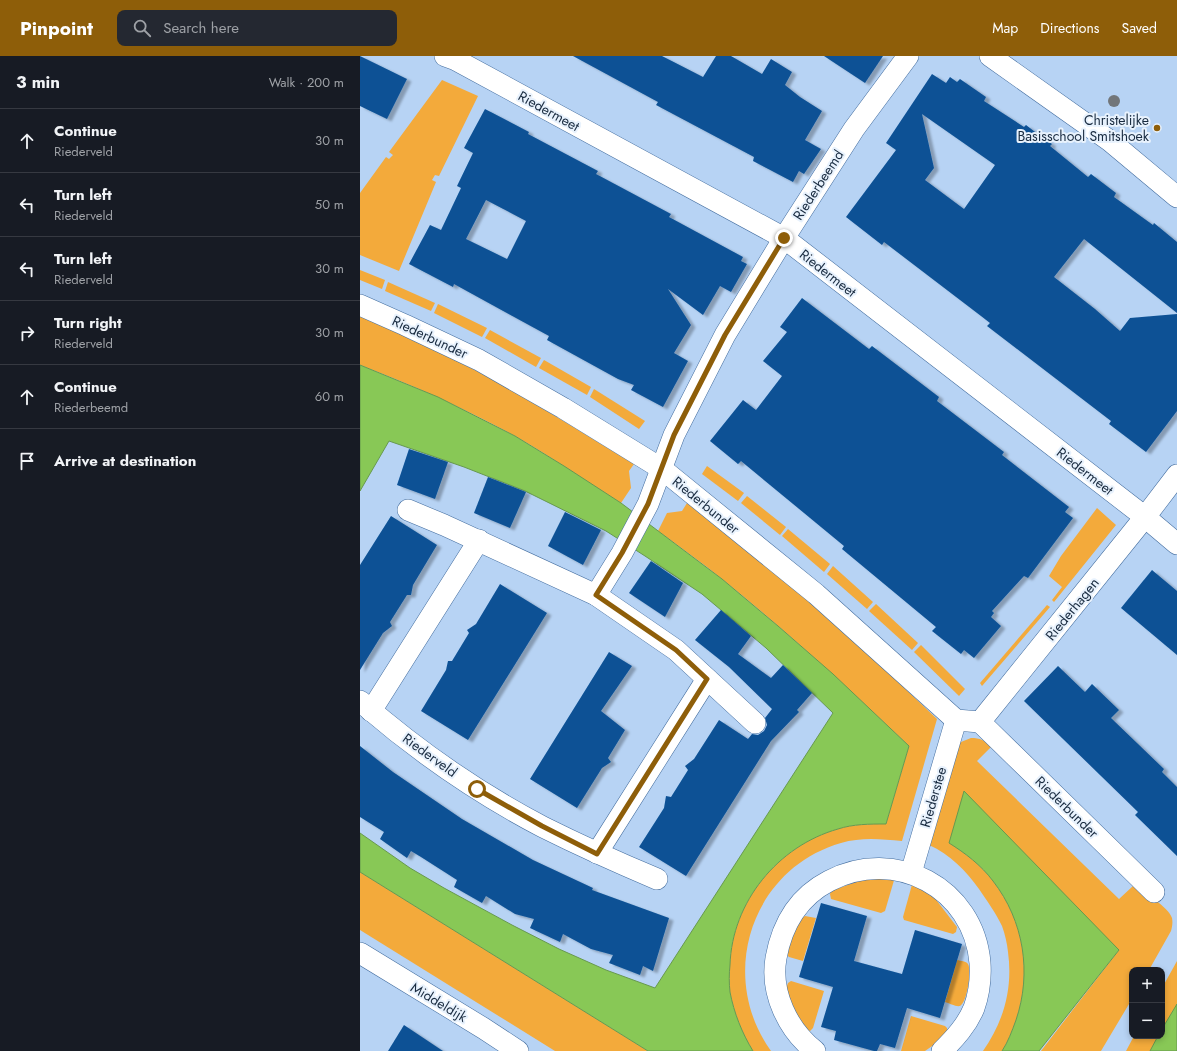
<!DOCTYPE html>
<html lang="en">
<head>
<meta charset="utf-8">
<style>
  body { margin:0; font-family:Jost,sans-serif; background:#242831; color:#f1f3f6 }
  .controls { position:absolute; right:12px; bottom:12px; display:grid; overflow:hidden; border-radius:8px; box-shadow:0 2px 6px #0003 }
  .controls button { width:36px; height:36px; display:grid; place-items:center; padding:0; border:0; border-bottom:1px solid #363941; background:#171b24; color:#f1f3f6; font:20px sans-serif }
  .stop { position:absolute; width:12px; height:12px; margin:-9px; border:3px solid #8e5e09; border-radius:50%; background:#fff }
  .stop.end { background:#8e5e09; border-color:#fff; box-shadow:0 1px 4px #0008 }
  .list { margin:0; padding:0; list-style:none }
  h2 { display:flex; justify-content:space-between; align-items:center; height:52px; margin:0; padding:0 16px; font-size:17px }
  h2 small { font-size:13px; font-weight:400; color:#9ea1a6 }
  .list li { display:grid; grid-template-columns:26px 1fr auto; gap:12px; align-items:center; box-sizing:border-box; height:64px; padding:0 16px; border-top:1px solid #363941 }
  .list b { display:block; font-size:15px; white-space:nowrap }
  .list p { margin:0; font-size:13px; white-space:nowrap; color:#9ea1a6 }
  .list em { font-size:13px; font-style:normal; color:#9ea1a6 }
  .icon { flex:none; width:22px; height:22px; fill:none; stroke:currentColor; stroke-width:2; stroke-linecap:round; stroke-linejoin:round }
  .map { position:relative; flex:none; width:817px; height:995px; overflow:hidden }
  header { display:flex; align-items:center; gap:24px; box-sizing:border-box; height:56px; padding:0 20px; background:#8e5e09; color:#fff }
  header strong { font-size:19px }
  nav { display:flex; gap:22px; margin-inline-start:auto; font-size:14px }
  .search { width:280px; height:36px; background:#242831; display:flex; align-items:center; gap:10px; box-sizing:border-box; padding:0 14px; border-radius:8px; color:#9ea1a6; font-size:15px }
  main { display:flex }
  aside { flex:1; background:#171b24 }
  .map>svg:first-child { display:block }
  .green { fill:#f3aa3b }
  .water { fill:#88c856; stroke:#67994f }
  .building { fill:#0b5195; fill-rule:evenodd; filter:url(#shadow) }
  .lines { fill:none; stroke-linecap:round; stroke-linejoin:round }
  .minor-casing { stroke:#436d9f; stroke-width:22 }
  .minor { stroke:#fff; stroke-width:21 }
  .tree { fill:#72767a }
  .route { stroke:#8e5e09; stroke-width:5 }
  .poi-dot { fill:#8e5e09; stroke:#e8f2fd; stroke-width:1.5 }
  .labels { text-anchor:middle; stroke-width:4; stroke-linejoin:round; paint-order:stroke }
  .street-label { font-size:14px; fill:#192b40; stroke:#e8f2fd }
  .poi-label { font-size:14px; fill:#192b40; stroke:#e8f2fd; text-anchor:end }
</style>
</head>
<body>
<header>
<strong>Pinpoint</strong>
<div class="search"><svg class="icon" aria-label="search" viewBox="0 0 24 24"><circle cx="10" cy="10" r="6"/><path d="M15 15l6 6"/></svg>Search here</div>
<nav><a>Map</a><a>Directions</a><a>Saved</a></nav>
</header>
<main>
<aside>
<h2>3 min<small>Walk · 200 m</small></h2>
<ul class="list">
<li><svg class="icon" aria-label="ahead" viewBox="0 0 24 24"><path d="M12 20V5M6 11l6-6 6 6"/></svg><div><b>Continue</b><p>Riederveld</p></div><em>30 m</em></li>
<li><svg class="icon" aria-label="left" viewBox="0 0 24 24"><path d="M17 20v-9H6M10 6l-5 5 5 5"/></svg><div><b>Turn left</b><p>Riederveld</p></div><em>50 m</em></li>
<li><svg class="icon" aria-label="left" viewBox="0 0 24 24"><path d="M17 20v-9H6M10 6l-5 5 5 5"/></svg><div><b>Turn left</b><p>Riederveld</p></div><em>30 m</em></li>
<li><svg class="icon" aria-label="right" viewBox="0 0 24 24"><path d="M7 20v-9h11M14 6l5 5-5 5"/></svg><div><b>Turn right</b><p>Riederveld</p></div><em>30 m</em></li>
<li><svg class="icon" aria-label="ahead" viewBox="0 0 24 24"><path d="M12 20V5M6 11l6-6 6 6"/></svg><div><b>Continue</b><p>Riederbeemd</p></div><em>60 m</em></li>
<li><svg class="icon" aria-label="arrive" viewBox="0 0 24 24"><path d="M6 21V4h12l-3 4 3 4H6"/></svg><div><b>Arrive at destination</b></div></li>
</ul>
</aside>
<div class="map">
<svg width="817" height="995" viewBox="0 0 817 995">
  <defs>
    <filter id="shadow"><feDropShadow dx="4.5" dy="2.5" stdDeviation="1" flood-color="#0004"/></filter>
  </defs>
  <rect width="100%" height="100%" fill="#b7d3f4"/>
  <g class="green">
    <polygon points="82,24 118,40 79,120 75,119 72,124 76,126 39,215 0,199 0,137 26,101 29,103 33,99 29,96"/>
    <polygon points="0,214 25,224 22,233 0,224"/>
    <polygon points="28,226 75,247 71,255 25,235"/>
    <polygon points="78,248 127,272 122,281 74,257"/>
    <path d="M0,260C38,277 77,294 113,313C168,342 221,376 274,408L269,415L271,432L261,447C226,425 192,401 155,380C106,353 53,329 0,309Z"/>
    <polygon points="130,274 181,302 176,311 125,282"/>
    <polygon points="184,304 231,331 227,339 179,312"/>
    <polygon points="234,333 285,365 279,373 230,341"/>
    <polygon points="347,410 384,437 378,445 342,418"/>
    <polygon points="387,440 426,471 420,479 381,447"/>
    <path d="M327,447L452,547L515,604L577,663L542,785C521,783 501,781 481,787C391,813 357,920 411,995H393C382,977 374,957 370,936C369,927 369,918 370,909C372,846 418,790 478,773C493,768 510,768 526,768L549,690C488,632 427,575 362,523C341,506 320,491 298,475L307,457L322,455Z"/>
    <polygon points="737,452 756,469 694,546 692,544 702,531 689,520 701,500"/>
    <polygon points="428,473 470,508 464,516 422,480"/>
    <polygon points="473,510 513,546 507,553 467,518"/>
    <polygon points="516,548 558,587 552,594 509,555"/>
    <polygon points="687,549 690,551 622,630 620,627"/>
    <polygon points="561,589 605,633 599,640 554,596"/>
    <path d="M611,682C620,682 625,684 631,691L617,705L759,843L773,830C783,836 809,851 812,862C813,867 812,871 811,875L789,914H772V943L741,995H681L759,894L589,787C605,797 621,809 633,825C664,865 672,917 656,964C652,975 648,986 642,995H623C644,965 653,932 648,896C647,887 645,878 642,870C636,857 627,845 619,833C606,815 590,798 569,789L598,690L601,686Z"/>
    <polygon points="0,816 288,995 195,995 0,874"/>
    <polygon points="535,821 525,855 521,857 471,843 470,838 471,835 504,823"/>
    <polygon points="553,825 574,841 597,871 596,876 593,878 544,864 543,861"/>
    <polygon points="445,860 456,862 443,905 429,901 427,899 429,886 442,862"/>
    <path d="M597,904C601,905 606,905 608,908C612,914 607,947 600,950C596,951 589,947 585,946Z"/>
    <polygon points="817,905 817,995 766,995 774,980 802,980 802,932"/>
    <path d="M431,925L464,935L453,972L450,975L445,973C438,962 422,939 428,927Z"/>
    <polygon points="551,960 585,970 587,972 587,977 575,988 565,995 541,995"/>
  </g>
  <g class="water">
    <path d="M0,309L78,341L155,380L204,410L261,447L362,523L418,570L473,618L549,690L526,768C510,768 493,768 478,773C418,790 372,846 370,909C369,918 369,927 370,936C374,957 382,977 393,995H288L0,816V777L50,812L84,832L152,869L199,893L246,914L295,932L473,657L406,592L342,538L285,500L246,475L165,435L104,411L29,385L0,435Z"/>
    <path d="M604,735L759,894L679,995H642C648,986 652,975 656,964C672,917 664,865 633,825C621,809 605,797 589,787Z"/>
    <polygon points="817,948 817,995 790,995 798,980 802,980 802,973"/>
  </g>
  <g class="building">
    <polygon points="0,0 47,23 27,63 0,50"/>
    <polygon points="213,0 302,0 343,21 356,0 371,0 402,18 411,3 432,16 425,29 440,41 462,55 445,84 461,93 444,118 439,115 433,126 393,105 394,101 296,49 298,46"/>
    <polygon points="464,0 523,0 505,27"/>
    <path d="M572,18L586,27L590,21L597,26L600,23L626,41L624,45L664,71L666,69L679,79L692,88L690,90L728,121L731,118L756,137L754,141L793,169L794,167L817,186V257L724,183L694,221L735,253L760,275L770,262L817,258V355L786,396L749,368L751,365L627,270L630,267L621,260L524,186L522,189L486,161L536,94L526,87ZM562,58L635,109L604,153L565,124L574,112Z"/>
    <path d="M125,53L169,76L168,78L238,115L236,118L311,158L309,161L383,201L381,205L387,208L371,236L360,230L343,259L308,233L331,269L314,297L328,305L303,351L271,334L274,329L258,323L187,284L189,280L94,228L93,231L49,208L70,169L81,174L101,132L97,130L113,97L104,92ZM126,144L166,165L147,203L106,183Z"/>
    <polygon points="442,242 509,293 512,290 579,341 577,345 644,396 642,399 709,451 705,456 713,462 668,522 664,520 632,555 634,557 631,561 641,570 614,602 604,594 601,598 572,575 576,571 482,493 484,490 381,405 378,408 350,385 383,344 396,354 422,320 403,305 427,276 420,271"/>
    <polygon points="49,393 88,406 75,443 37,429"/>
    <polygon points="128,421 166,436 150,472 114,457"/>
    <polygon points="205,456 241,474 223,509 188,490"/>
    <polygon points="31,460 77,489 53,529 51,539 47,539 30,566 32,570 23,577 0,614 0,509"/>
    <polygon points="291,505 323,527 305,561 269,537"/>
    <polygon points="792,514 817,535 817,599 761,552"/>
    <polygon points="140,528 187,557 108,684 61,655 86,614 88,605 92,605 109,577 107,574 116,568"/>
    <polygon points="361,554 391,580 378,598 411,622 423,609 452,637 437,654 439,656 411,685 326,820 279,791 304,752 306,740 311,741 328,714 325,710 334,703 359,664 388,683 392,678 398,679 404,675 407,669 405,662 412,653 369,611 335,584"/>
    <polygon points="249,596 272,610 241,655 265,674 248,702 251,706 242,712 217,752 170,723"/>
    <polygon points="698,610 725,636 732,628 759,654 751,662 804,713 802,716 817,731 817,800 775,759 778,756 664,645"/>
    <polygon points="0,690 33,716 102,763 173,804 233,832 232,834 309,862 293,915 283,910 280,919 249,907 253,899 231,893 203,878 200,886 170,872 174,863 155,858 126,840 122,847 94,831 97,824 61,801 51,795 47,802 20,783 24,776 0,761"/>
    <polygon points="461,847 507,860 494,905 542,918 555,874 602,888 580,962 547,952 535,992 520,988 517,995 514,995 474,984 476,975 461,971 473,931 439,921"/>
    <polygon points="44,969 83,995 28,995"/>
  </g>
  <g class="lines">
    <defs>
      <g id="minor">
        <polyline points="85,0 96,4 424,182 785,461 817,488"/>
        <polyline points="630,0 750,85 817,141"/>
        <polyline points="0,249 45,269 119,304 203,352 302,413 456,538 596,664"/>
        <polyline points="48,454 84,469 236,539 316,594 395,667"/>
        <polyline points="236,539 262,497 288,448 314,379 365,279 424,182 494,73 548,0"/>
        <path d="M0,645C56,694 118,737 183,771C221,790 259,807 297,823"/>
        <polyline points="11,655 119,484"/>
        <polyline points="596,664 620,666 785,461 817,419"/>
        <polyline points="620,666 794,836"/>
        <polyline points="237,797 347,623"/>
        <polyline points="551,817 596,664"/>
        <polyline points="0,897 123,972 158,995"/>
        <path d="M455,995C428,974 410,937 416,902C422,869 438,841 469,825C535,790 614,832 620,907C621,922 619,938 614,952C607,969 595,982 582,995"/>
      </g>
    </defs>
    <use href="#minor" class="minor-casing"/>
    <use href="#minor" class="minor"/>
  </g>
  <circle class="tree" cx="754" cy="45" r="6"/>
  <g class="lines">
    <polyline class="route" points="117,733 182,770 237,798 347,623 316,594 236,539 262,497 288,448 314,379 365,279 424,182"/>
  </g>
  <circle class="poi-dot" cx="797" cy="72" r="4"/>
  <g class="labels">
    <g class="street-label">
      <text transform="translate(189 55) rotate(29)" y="5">Riedermeet</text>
      <text transform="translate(458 129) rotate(-57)" y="5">Riederbeemd</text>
      <text transform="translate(468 217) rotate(38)" y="5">Riedermeet</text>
      <text transform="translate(70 281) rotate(25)" y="5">Riederbunder</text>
      <text transform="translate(725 415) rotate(38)" y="5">Riedermeet</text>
      <text transform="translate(346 449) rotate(39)" y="5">Riederbunder</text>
      <text transform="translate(712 553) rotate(-51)" y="5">Riederhagen</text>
      <text transform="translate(70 699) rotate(36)" y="5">Riederveld</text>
      <text transform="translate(573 741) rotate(-74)" y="5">Riederstee</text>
      <text transform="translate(707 751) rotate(44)" y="5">Riederbunder</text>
      <text transform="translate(79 946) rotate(31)" y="5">Middeldijk</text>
    </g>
    <g class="poi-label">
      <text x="789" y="69">Christelijke<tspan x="789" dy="16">Basisschool Smitshoek</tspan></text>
    </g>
  </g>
</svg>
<div class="controls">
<button>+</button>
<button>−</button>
</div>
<div class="stop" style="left:117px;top:733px"></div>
<div class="stop end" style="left:424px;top:182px"></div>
</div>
</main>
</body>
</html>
